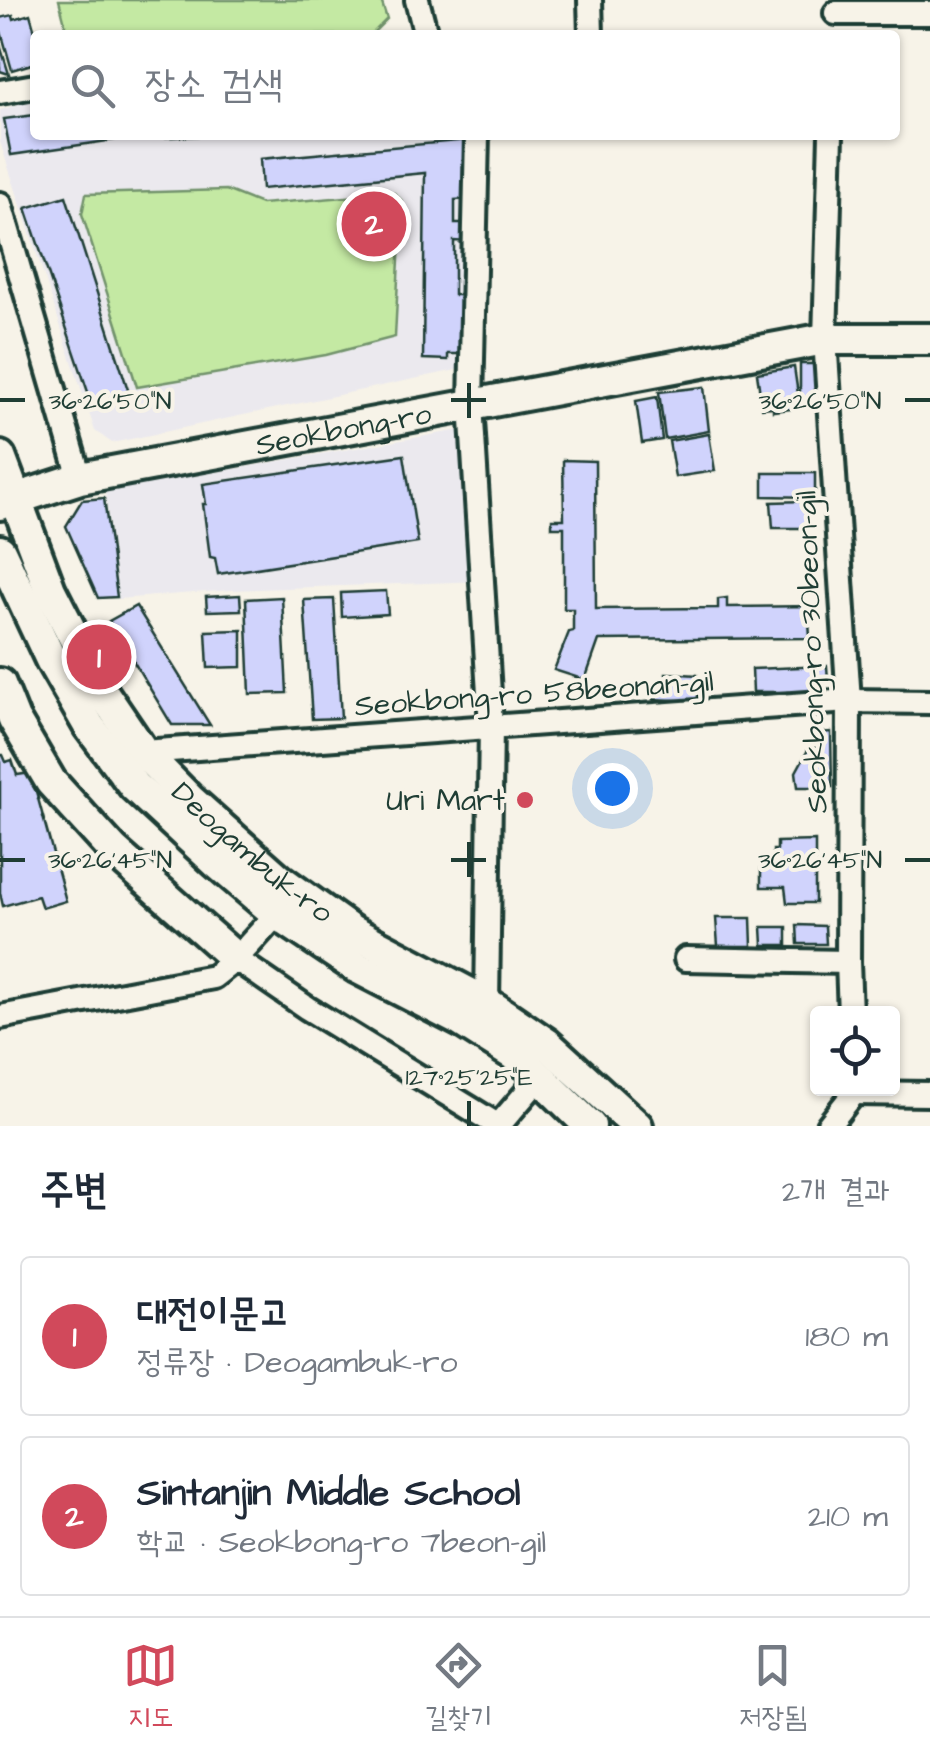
<!DOCTYPE html>
<html lang="ko">
<head>
<meta charset="utf-8">
<style>
  body { margin:0; font-family:"Architects Daughter","Poor Story",sans-serif; background:#f2f2f3; color:#1f2937 }
  .controls { position:absolute; right:30px; bottom:30px; display:grid; overflow:hidden; border-radius:10px; box-shadow:0 2px 8px #0004 }
  .controls button { width:90px; height:90px; display:grid; place-items:center; padding:0; border:0; border-bottom:2px solid #e0e1e3; background:#fff; color:#1f2937; font:50px sans-serif }
  .you { position:absolute; left:612px; top:788px; width:35px; height:35px; margin:-25px; border:8px solid #fff; border-radius:50%; background:#1a73e8; box-shadow:0 0 0 15px #1a73e833 }
  .badge { display:grid; place-items:center; width:65px; height:65px; border-radius:50%; background:#d1495b; color:#fff; font-size:32px; font-weight:700 }
  .pin { position:absolute; translate:-50% -50%; border:5px solid #fff; box-shadow:0 2px 10px #0006 }
  .list { margin:0; padding:0; list-style:none }
  h2 { display:flex; justify-content:space-between; align-items:center; height:130px; margin:0; padding:0 40px; font-size:42px }
  h2 small { font-size:32px; font-weight:400; color:#747a83 }
  .list li { display:grid; grid-template-columns:65px 1fr auto; gap:30px; align-items:center; box-sizing:border-box; height:160px; margin:0 20px 20px; padding:0 20px; border:2px solid #e0e1e3; border-radius:10px }
  .list b { display:block; font-size:38px; white-space:nowrap }
  .list p { margin:0; font-size:32px; white-space:nowrap; color:#747a83 }
  .list em { font-size:32px; font-style:normal; color:#747a83 }
  .icon { flex:none; width:55px; height:55px; fill:none; stroke:currentColor; stroke-width:2; stroke-linecap:round; stroke-linejoin:round }
  .map { position:relative; flex:none; width:930px; height:1126px; overflow:hidden }
  .search { position:absolute; background:#fff; box-shadow:0 2px 8px #0004; left:30px; right:30px; top:30px; height:110px; display:flex; align-items:center; gap:25px; box-sizing:border-box; padding:0 35px; border-radius:10px; color:#747a83; font-size:38px }
  .sheet { height:490px; background:#fff }
  nav { display:flex; justify-content:space-around; align-items:center; box-sizing:border-box; height:140px; border-top:2px solid #e0e1e3; background:#fff; font-size:28px; color:#747a83 }
  nav a { display:grid; justify-items:center; gap:5px }
  nav .on { color:#d1495b }
  .map>svg:first-child { display:block }
  .built { fill:#ebe9ee }
  .green { fill:#c4e9a3; stroke:#72936c; stroke-width:2.5 }
  .building { fill:#d0d3fc; stroke:#1f3d34; stroke-width:2.5 }
  .lines { fill:none; stroke-linecap:round; stroke-linejoin:round }
  .street-casing { stroke:#1f3d34; stroke-width:30 }
  .secondary-casing { stroke:#1f3d34; stroke-width:38 }
  .street { stroke:#f7f3e8; stroke-width:22 }
  .secondary { stroke:#f7f3e8; stroke-width:30 }
  .ticks { fill:none; stroke:#1f3d34; stroke-width:4 }
  .poi-dot { fill:#d1495b; stroke:#f7f3e8; stroke-width:4 }
  .labels { text-anchor:middle; stroke-width:8; stroke-linejoin:round; paint-order:stroke }
  .street-label { font-size:30px; fill:#1f3d34; stroke:#f7f3e8 }
  .poi-label { font-size:30px; fill:#1f3d34; stroke:#f7f3e8; text-anchor:end }
  .ticks-label { font-size:25px; text-anchor:middle; fill:#1f3d34; stroke:#f7f3e8; stroke-width:8; stroke-linejoin:round; paint-order:stroke }
</style>
</head>
<body>
<div class="map">
<svg width="930" height="1126" viewBox="0 0 930 1126">
  <rect width="100%" height="100%" fill="#f7f3e8"/>
  <filter id="ink" filterUnits="userSpaceOnUse"><feTurbulence type="fractalNoise" baseFrequency=".01" numOctaves="2"/><feDisplacementMap in="SourceGraphic" scale="20" xChannelSelector="R" yChannelSelector="G"/><feConvolveMatrix kernelMatrix="1 2 1 2 8 2 1 2 1" color-interpolation-filters="sRGB"/></filter>
  <g filter="url(#ink)">
    <g class="built">
      <polygon points="35,99 35,135 472,135 475,366 112,443 95,431 0,142 0,110"/>
      <polygon points="478,427 483,581 231,590 118,599 105,491"/>
    </g>
    <g class="green">
      <polygon points="59,0 381,0 387,19 371,35 68,35"/>
      <polygon points="226,190 261,204 394,193 402,201 395,337 326,355 137,387 82,214 86,194"/>
    </g>
    <g class="building">
      <polygon points="30,14 36,35 35,63 12,70 0,28 0,18 13,15 14,19"/>
      <polygon points="0,45 9,74 0,71"/>
      <polygon points="35,115 35,135 223,135 121,139 11,155 4,119"/>
      <polygon points="468,140 469,199 455,200 455,224 468,224 469,242 454,241 454,295 464,295 465,354 448,354 448,360 423,359 425,173 262,189 260,159"/>
      <polygon points="66,196 129,393 92,404 26,208"/>
      <polygon points="800,364 821,364 822,401 800,401"/>
      <polygon points="794,367 800,408 773,411 773,407 762,408 757,373"/>
      <polygon points="704,387 709,431 665,439 659,392"/>
      <polygon points="657,397 662,440 642,443 636,401"/>
      <polygon points="709,434 715,471 675,477 669,441"/>
      <polygon points="404,455 418,543 218,574 215,558 210,557 203,504 206,504 203,484"/>
      <polygon points="563,460 595,461 596,609 718,608 718,599 727,598 727,607 816,606 817,620 809,620 810,638 599,640 585,680 554,670 569,632 573,631 573,609 564,609 564,527 552,527 552,519 564,519"/>
      <polygon points="763,473 815,473 815,497 763,496"/>
      <polygon points="104,498 117,597 98,598 66,526 82,500"/>
      <polygon points="805,501 807,528 773,528 771,502"/>
      <polygon points="386,591 388,614 342,617 341,593"/>
      <polygon points="240,595 241,610 207,611 206,597"/>
      <polygon points="282,597 287,693 250,694 246,599"/>
      <polygon points="334,599 341,718 312,719 304,600"/>
      <polygon points="136,606 210,725 172,725 109,621"/>
      <polygon points="242,630 242,667 208,668 206,631"/>
      <polygon points="827,666 828,680 817,692 753,692 752,669"/>
      <polygon points="666,673 697,675 698,701 653,699 653,685 666,685"/>
      <polygon points="831,732 832,787 798,787 796,772 809,748 819,748 818,733"/>
      <polygon points="0,755 3,755 6,762 12,760 17,775 31,773 66,901 42,908 38,896 3,906 0,893"/>
      <polygon points="815,841 815,903 787,903 785,887 761,887 761,859 773,858 773,850 777,850 777,842"/>
      <polygon points="716,918 751,918 752,946 718,946"/>
      <polygon points="797,925 825,926 826,944 798,944"/>
      <polygon points="762,927 787,927 787,945 763,945"/>
    </g>
    <g class="lines">
      <defs>
        <g id="street">
          <polyline points="417,0 426,35"/>
          <polyline points="590,0 591,35"/>
          <polyline points="836,13 930,13"/>
          <polyline points="0,92 35,86"/>
          <polyline points="477,135 471,404 491,726 487,1003"/>
          <polyline points="831,135 825,339 849,701 848,962 850,1014"/>
          <polyline points="0,204 80,478"/>
          <polyline points="143,752 849,701 930,702"/>
          <polyline points="236,959 307,1008 499,1126"/>
          <polyline points="686,959 848,962"/>
          <polyline points="0,1017 213,977 236,959 277,914"/>
          <polyline points="854,1093 930,1094"/>
          <polyline points="498,1126 540,1077"/>
          <polyline points="828,1126 854,1093 854,1088"/>
        </g>
        <g id="secondary">
          <path id="s1" d="M0,457L50,590L101,690L143,752L190,800L280,880L351,931L487,1003L547,1044L637,1126"/>
          <path id="s2" d="M0,504L80,478L825,339H930"/>
          <polyline points="0,551 51,660 89,726 134,786 216,862 277,914 356,967 461,1021 521,1059 590,1126"/>
          <polyline points="0,684 14,719 51,782 114,851 236,959"/>
        </g>
      </defs>
      <use href="#street" class="street-casing"/>
      <use href="#secondary" class="secondary-casing"/>
      <use href="#street" class="street"/>
      <use href="#secondary" class="secondary"/>
    </g>
  </g>
  <path class="ticks" d="M469,383V418M0,400H25M451,400H486M905,400H930M469,842V877M0,860H25M451,860H486M905,860H930M469,1101V1126"/>
  <circle class="poi-dot" cx="525" cy="800" r="10"/>
  <g class="labels">
    <g class="street-label">
      <text dy="10" stroke="none"><textPath href="#s2" startOffset="352">Seokbong-ro</textPath></text>
      <text transform="translate(811 652) rotate(-92)" y="10">Seokbong-ro 30beon-gil</text>
      <text transform="translate(534 693) rotate(-4)" y="10">Seokbong-ro 58beonan-gil</text>
      <text dy="10" stroke="none"><textPath href="#s1" startOffset="478">Deogambuk-ro</textPath></text>
    </g>
    <g class="poi-label">
      <text x="505" y="810">Uri Mart</text>
    </g>
  </g>
  <g class="ticks-label">
    <text x="110" y="409">36°26'50"N</text>
    <text x="820" y="409">36°26'50"N</text>
    <text x="110" y="868">36°26'45"N</text>
    <text x="820" y="868">36°26'45"N</text>
    <text x="469" y="1085">127°25'25"E</text>
  </g>
</svg>
<div class="controls">
<button><svg class="icon" aria-label="locate" viewBox="0 0 24 24"><circle cx="12" cy="12" r="6"/><path d="M12 2v4M12 18v4M2 12h4M18 12h4"/></svg></button>
</div>
<div class="you"></div>
<div class="pin badge" style="left:99px;top:657px">1</div>
<div class="pin badge" style="left:374px;top:224px">2</div>
<div class="search"><svg class="icon" aria-label="search" viewBox="0 0 24 24"><circle cx="10" cy="10" r="6"/><path d="M15 15l6 6"/></svg>장소 검색</div>
</div>
<section class="sheet">
<h2>주변<small>2개 결과</small></h2>
<ul class="list">
<li><span class="badge">1</span><div><b>대전이문고</b><p>정류장 · Deogambuk-ro</p></div><em>180 m</em></li>
<li><span class="badge">2</span><div><b>Sintanjin Middle School</b><p>학교 · Seokbong-ro 7beon-gil</p></div><em>210 m</em></li>
</ul>
</section>
<nav>
<a class="on"><svg class="icon" aria-label="map" viewBox="0 0 24 24"><path d="M3 6l6-2 6 2 6-2v14l-6 2-6-2-6 2zM9 4v14M15 6v14"/></svg>지도</a>
<a><svg class="icon" aria-label="directions" viewBox="0 0 24 24"><path d="M12 3l9 9-9 9-9-9zM9 14v-3h6M13 9l2 2-2 2"/></svg>길찾기</a>
<a><svg class="icon" aria-label="saved" viewBox="0 0 24 24"><path d="M7 4h10v16l-5-4-5 4z"/></svg>저장됨</a>
</nav>
</body>
</html>
